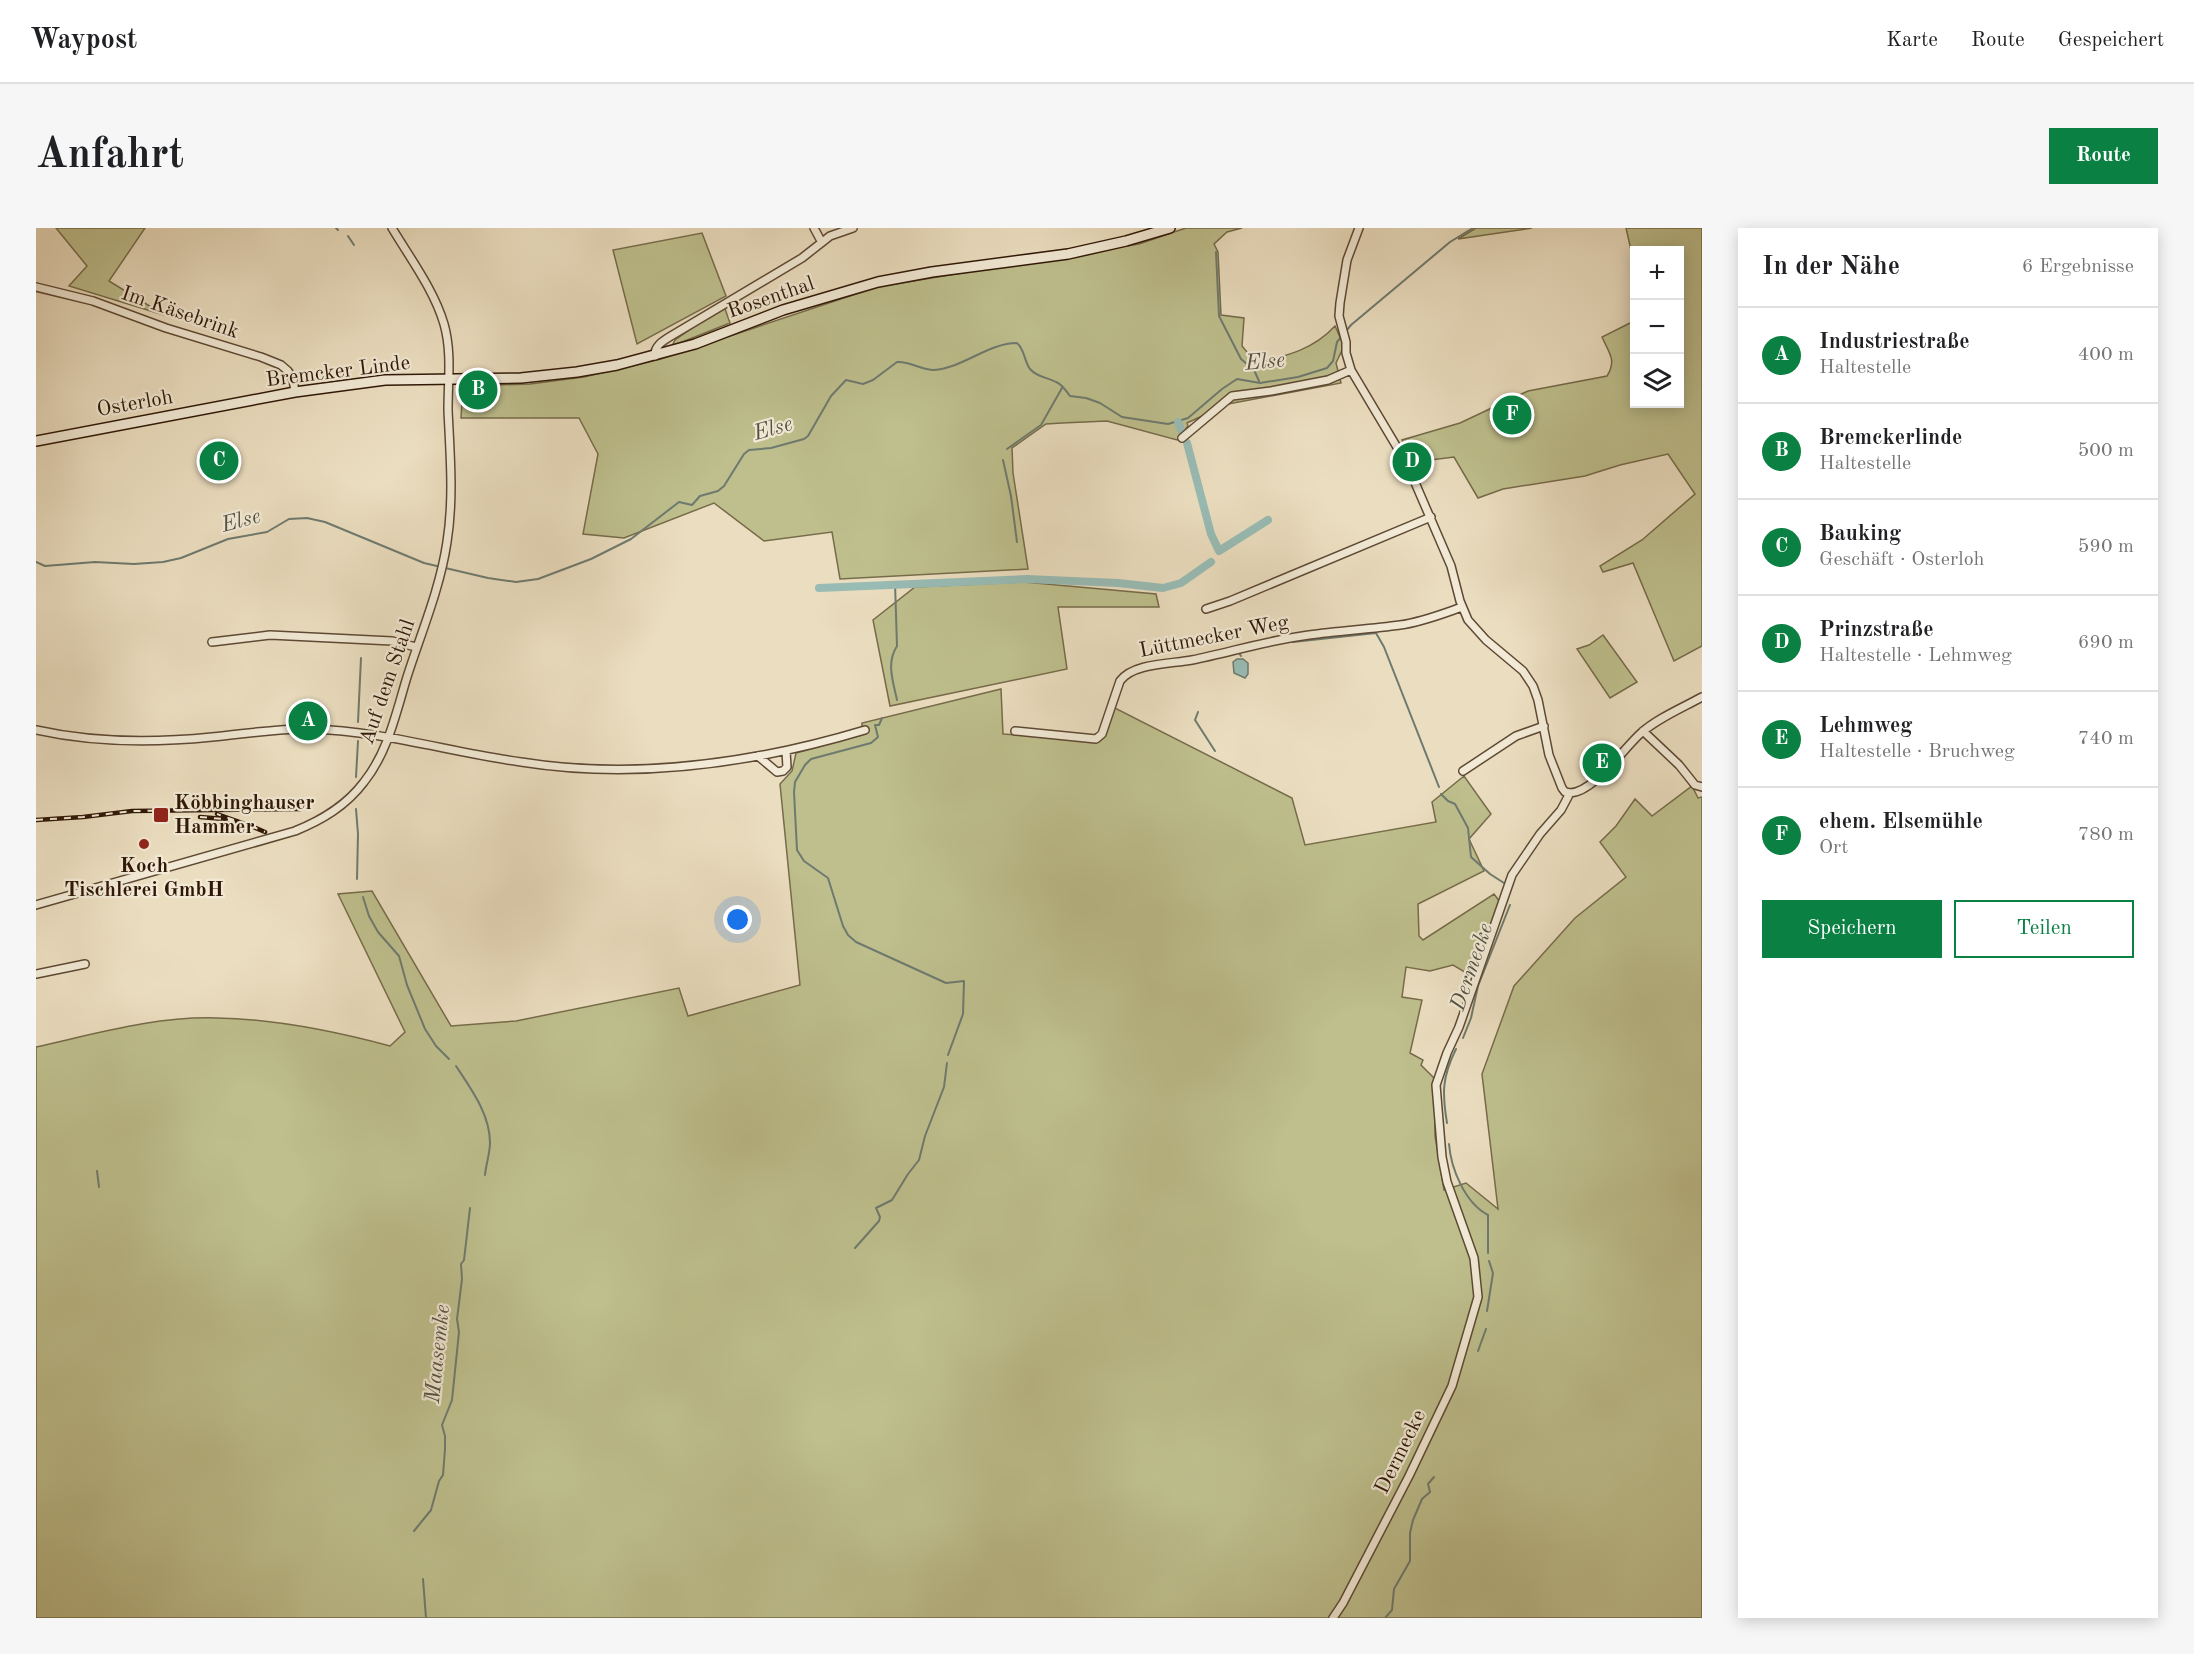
<!DOCTYPE html>
<html lang="de">
<meta charset="utf-8">
<style>
:root{--surface:#fff;--page:#f6f6f6;--text:#202124;--muted:#757577;--line:#e0e0e0;--accent:#0b8043}
body{margin:0;font-family:"Old Standard TT",serif;background:var(--page);color:var(--text)}
.controls{position:absolute;right:18px;top:18px;display:grid;overflow:hidden;border-radius:0px;box-shadow:0 3px 15px #0003}
.controls button{width:54px;height:54px;display:grid;place-items:center;padding:0;border:0;border-bottom:2px solid var(--line);background:var(--surface);color:var(--text);font:30px sans-serif}
.you{position:absolute;left:702px;top:692px;width:21px;height:21px;margin:-15px;border:4px solid #fff;border-radius:50%;background:#1a73e8;box-shadow:0 0 0 9px #1a73e833}
.badge{display:grid;place-items:center;width:39px;height:39px;border-radius:50%;background:var(--accent);color:#fff;font-size:20px;font-weight:700}
.pin{position:absolute;translate:-50% -50%;border:3px solid #fff;box-shadow:0 2px 6px #0006}
.list{margin:0;padding:0;list-style:none}
h2{display:flex;justify-content:space-between;align-items:center;height:78px;margin:0;padding:0 24px;font-size:26px}
h2 small{font-size:20px;font-weight:400;color:var(--muted)}
.list li{display:grid;grid-template-columns:39px 1fr auto;gap:18px;align-items:center;box-sizing:border-box;height:96px;padding:0 24px;border-top:2px solid var(--line)}
.list b{display:block;font-size:22px;white-space:nowrap}
.list p{margin:0;font-size:20px;white-space:nowrap;color:var(--muted)}
.list em{font-size:20px;font-style:normal;color:var(--muted)}
.actions{display:flex;gap:12px;padding:18px 24px}
.actions a{flex:1;padding:14px 0;border:2px solid var(--accent);border-radius:0px;text-align:center;font-size:21px;color:var(--accent)}
.actions .main{background:var(--accent);color:#fff}
.icon{flex:none;width:33px;height:33px;fill:none;stroke:currentColor;stroke-width:2;stroke-linecap:round;stroke-linejoin:round}
.map{position:relative;flex:none;width:1666px;height:1390px;overflow:hidden;border-radius:0px}
header{display:flex;align-items:center;gap:36px;box-sizing:border-box;height:84px;padding:0 30px;background:var(--surface);border-bottom:2px solid var(--line)}
header strong{font-size:28px}
nav{display:flex;gap:33px;margin-inline-start:auto;font-size:21px}
.intro{display:flex;align-items:center;justify-content:space-between;box-sizing:border-box;height:144px;padding:0 36px}
h1{margin:0;font-size:42px}
.button{padding:15px 27px;border-radius:0px;background:var(--accent);color:#fff;font-size:21px;font-weight:700}
main{display:flex;gap:36px;padding:0 36px}
aside{flex:1;background:var(--surface);border-radius:0px;box-shadow:0 3px 15px #0003}
.map>svg:first-child{display:block}
</style>
<header>
<strong>Waypost</strong>
<nav><a>Karte</a><a>Route</a><a>Gespeichert</a></nav>
</header>
<div class="intro"><h1>Anfahrt</h1><a class="button">Route</a></div>
<main>
<div class="map">
<svg width="1666" height="1390" viewBox="0 0 1666 1390">
<rect width="100%" height="100%" fill="#ebdec0"/>
<filter id="stains"><feTurbulence type="fractalNoise" baseFrequency=".00333" numOctaves="4"/><feColorMatrix values="0 0 0 0 .2 0 0 0 0 .09 0 0 0 0 .02 0 0 0 .5 -.17"/></filter>
<radialGradient id="worn" r=".72"><stop offset=".6" stop-color="#630" stop-opacity="0"/><stop offset="1" stop-color="#630" stop-opacity=".3"/></radialGradient>
<!-- green -->
<path fill="#bebf8d" stroke="#766b4a" stroke-width="1.5" d="M20,0H109L73,53L128,87L33,58L51,38Z
M1150,0H1206L1191,4L1178,16L1182,24L1185,87L1208,90L1206,118L1220,135C1250,128 1277,122 1299,98L1308,118L1300,135L1305,155L1192,176L1151,195L1152,198L1141,212L1071,193L1026,195L1010,196L976,220L977,245L992,341L804,351L796,304L728,313L678,275L588,310L547,306L562,226L543,190H425L427,158L494,156L548,149L625,131L841,59L1103,16Z
M1440,0H1496L1422,11Z
M1590,0H1666V418L1638,433L1597,335L1567,344L1564,338L1606,312L1659,266L1632,226L1584,237L1549,248L1467,261L1442,270L1418,229L1379,234L1366,212L1424,195L1492,163L1571,148C1581,132 1573,125 1566,109L1598,93V176H1644V22H1598V35Z
M666,5L690,68L601,116L577,22Z
M688,78L694,95L636,118L639,112Z
M988,354L1120,366L1123,379H1022L1031,441L854,478L837,392L879,359Z
M1567,407L1601,454L1574,470L1541,421L1553,417Z
M965,461L967,506L1065,512L1077,479L1256,570L1269,617L1400,594L1396,574L1428,548L1455,586L1433,611L1448,643L1382,676L1383,708L1387,712L1458,666L1464,674L1437,749L1417,737L1394,743L1370,739L1366,769L1386,772L1374,825L1387,832L1385,837L1399,851V908L1408,962L1430,955L1462,981L1446,846L1478,758L1539,690L1590,649L1564,614L1580,598L1599,571L1616,588L1656,558L1662,570L1666,569V1390H0V819C59,806 120,788 181,790C239,791 298,803 354,818L369,804L302,666L336,663L415,798L480,793L643,760L652,788L764,757L744,556L756,543L760,525L826,507V495Z"/>
<!-- water -->
<path fill="#98bcb5" stroke="#6e7a6f" stroke-width="1.5" d="M1201,431H1207L1212,435V446L1209,450L1198,445L1197,434Z"/>
<g fill="none" stroke-linecap="round" stroke-linejoin="round">
<!-- stream -->
<path stroke="#6e7a6f" stroke-width="2" d="M300,0L302,2
M312,8L318,17
M1180,24L1183,88L1205,131L1218,142L1223,153
M971,221L1005,197L1026,160
M967,232L975,268L981,314
M0,334L9,338L59,334L98,336L127,334L145,330L192,311L231,304L253,291L271,290L289,294L388,335L452,350L480,354L502,351L555,331L595,311L643,274L656,277L664,268L682,263L688,258L708,226L713,222L735,220L768,211L772,208L795,168L810,152L827,156L837,152L861,134C874,133 885,142 898,142C927,140 952,115 981,115C989,122 988,133 994,141C1002,150 1011,149 1020,154C1026,156 1030,163 1034,168L1050,170L1064,175L1086,189L1132,196L1152,190L1186,161L1201,151L1224,155L1262,149L1291,140L1297,133L1301,114L1315,97L1414,14L1437,0
M859,355L861,418C850,435 857,453 861,472
M1257,414L1340,405L1348,419L1403,559
M1203,425L1205,428
M1162,484L1159,492L1179,523
M846,490L843,497H839L842,509L835,515L775,531L769,537L759,554L758,564L761,622L768,633L792,650L807,698L812,707L820,714L910,755L928,753L927,786L912,827
M322,494L325,430
M320,549L322,513
M1405,566L1412,573L1419,576L1432,600L1435,629L1454,646L1468,655
M320,581L322,606L321,651
M327,669L333,688L342,704L363,728L371,757L389,801L400,818L413,831
M1427,810L1435,790L1442,758L1474,677
M420,838C435,861 454,886 454,915C454,925 450,936 449,947
M1411,895C1406,865 1406,849 1420,821
M1413,916C1415,941 1429,975 1452,987V1025
M61,943L63,959
M819,1020L843,993L844,989L840,980L856,972L872,946L883,932L889,908L908,859L911,835
M1451,1083L1457,1045L1453,1033
M1442,1123L1450,1101
M378,1303L395,1282L403,1253L407,1247L409,1221V1208L406,1197L416,1172L423,1104L421,1091L426,1051L425,1036L428,1032L434,980
M387,1351L390,1390
M1349,1390L1356,1382L1358,1361L1374,1333V1305L1377,1292L1386,1271L1394,1264L1392,1256L1398,1249"/>
<!-- canal -->
<path stroke="#98bcb5" stroke-width="8" d="M1142,194L1145,202
M1151,215L1175,306L1183,323L1232,292
M783,360L991,351L1082,355L1127,360L1145,355L1175,334"/>
<!-- minor casing -->
<g stroke="#5e4934" stroke-width="10">
<path id="minor" d="M778,0L785,13
M1323,0L1311,32L1304,75L1303,88L1310,114V125L1315,142L1371,236L1415,338L1424,373L1432,392L1450,412L1487,443L1497,458L1502,472L1513,527L1526,560L1529,564L1534,565
M0,59L57,73L130,100L225,129L245,137L252,143L257,151L259,164
M619,128C618,118 627,113 635,108L766,30L794,8L817,0
M1146,210L1196,168L1235,163L1292,152L1315,142
M1170,381L1194,373L1395,289
M176,414L234,407L356,413L380,419
M0,502C58,515 117,515 176,509C209,506 242,500 275,501C346,503 414,524 485,534C599,552 719,535 829,502
M979,503L1060,511L1066,506L1084,453C1097,435 1135,436 1156,432C1195,424 1233,412 1273,407C1303,403 1334,401 1364,397C1386,394 1406,386 1426,379
M1607,503L1643,537L1659,557L1666,559
M722,528L741,544L747,543L751,539L750,523
M1427,543L1480,508L1508,498
M1534,565C1558,564 1587,521 1605,505C1622,490 1646,480 1666,469
M0,677L259,603C286,592 310,578 328,554C352,524 360,485 371,449C385,405 404,361 411,314C418,270 414,226 412,182C412,153 416,124 408,96C398,62 374,30 356,0
M0,746L49,736
M1297,1390L1307,1375L1373,1248L1416,1158L1442,1069L1438,1030L1411,954L1406,929L1400,857L1411,825L1423,799L1476,647L1504,606L1525,582L1534,565"/>
</g>
<!-- secondary casing -->
<g stroke="#2f1706" stroke-width="12">
<path id="secondary" d="M0,213L259,164L349,152L485,150L541,144L581,137L659,116L747,82L842,54L896,44L1032,26L1090,13L1134,0"/>
</g>
<!-- minor -->
<use href="#minor" stroke="#f2ead6" stroke-width="7"/>
<!-- secondary -->
<use href="#secondary" stroke="#f2ead6" stroke-width="9"/>
<!-- rail casing -->
<g stroke="#2f1706" stroke-width="4.5">
<path id="rail" d="M164,589L188,591L215,598L181,586
M0,592L47,589L96,583L265,581
M215,598L229,604"/>
</g>
<!-- rail -->
<use href="#rail" stroke="#f2ead6" stroke-width="2" stroke-dasharray="7" stroke-linecap="butt"/>
</g>
<!-- markers -->
<g fill="#8f2418" stroke="#f2ead6" stroke-width="2">
<rect x="117" y="579" width="16" height="16" rx="3"/>
<circle cx="108" cy="616" r="6"/>
</g>
<g text-anchor="middle" dominant-baseline="central" stroke-width="4.5" stroke-linejoin="round" paint-order="stroke">
<!-- street labels -->
<g font-size="21" fill="#2f1706" stroke="#f2ead6">
<text transform="translate(735 70) rotate(-19)">Rosenthal</text>
<text transform="translate(144 85) rotate(19)">Im Käsebrink</text>
<text transform="translate(302 144) rotate(-7)">Bremcker Linde</text>
<text transform="translate(99 176) rotate(-10)">Osterloh</text>
<text transform="translate(1178 409) rotate(-11)">Lüttmecker Weg</text>
<text transform="translate(352 454) rotate(-71)">Auf dem Stahl</text>
<text transform="translate(1365 1224) rotate(-64)">Dermecke</text>
</g>
<!-- poi labels -->
<g font-size="21" font-weight="bold" fill="#2f1706" stroke="#f2ead6" text-anchor="start">
<text x="138" y="575">Köbbinghauser<tspan x="138" dy="24">Hammer</tspan></text>
<text x="108" y="638" text-anchor="middle">Koch<tspan x="108" dy="24">Tischlerei GmbH</tspan></text>
</g>
<!-- water labels -->
<g font-size="22" font-style="italic" fill="#545143" stroke="#f2ead6">
<text transform="translate(1229 134) rotate(-5)">Else</text>
<text transform="translate(737 201) rotate(-16)">Else</text>
<text transform="translate(205 293) rotate(-15)">Else</text>
<text transform="translate(1436 739) rotate(-71)">Dermecke</text>
<text transform="translate(402 1126) rotate(-84)">Maasemke</text>
</g>
</g>
<rect width="100%" height="100%" filter="url(#stains)"/>
<rect width="100%" height="100%" fill="url(#worn)"/>
</svg>
<div class="controls">
<button>+</button>
<button>−</button>
<button><svg class="icon" aria-label="layers" viewBox="0 0 24 24"><path d="M12 4l9 5-9 5-9-5zM3 14l9 5 9-5"/></svg></button>
</div>
<div class="you"></div>
<div class="pin badge" style="left:272px;top:493px">A</div>
<div class="pin badge" style="left:442px;top:162px">B</div>
<div class="pin badge" style="left:183px;top:233px">C</div>
<div class="pin badge" style="left:1376px;top:234px">D</div>
<div class="pin badge" style="left:1566px;top:535px">E</div>
<div class="pin badge" style="left:1476px;top:187px">F</div>
</div>
<aside>
<h2>In der Nähe<small>6 Ergebnisse</small></h2>
<ul class="list">
<li><span class="badge">A</span><div><b>Industriestraße</b><p>Haltestelle</p></div><em>400 m</em></li>
<li><span class="badge">B</span><div><b>Bremckerlinde</b><p>Haltestelle</p></div><em>500 m</em></li>
<li><span class="badge">C</span><div><b>Bauking</b><p>Geschäft · Osterloh</p></div><em>590 m</em></li>
<li><span class="badge">D</span><div><b>Prinzstraße</b><p>Haltestelle · Lehmweg</p></div><em>690 m</em></li>
<li><span class="badge">E</span><div><b>Lehmweg</b><p>Haltestelle · Bruchweg</p></div><em>740 m</em></li>
<li><span class="badge">F</span><div><b>ehem. Elsemühle</b><p>Ort</p></div><em>780 m</em></li>
</ul>
<div class="actions"><a class="main">Speichern</a><a>Teilen</a></div>
</aside>
</main>
